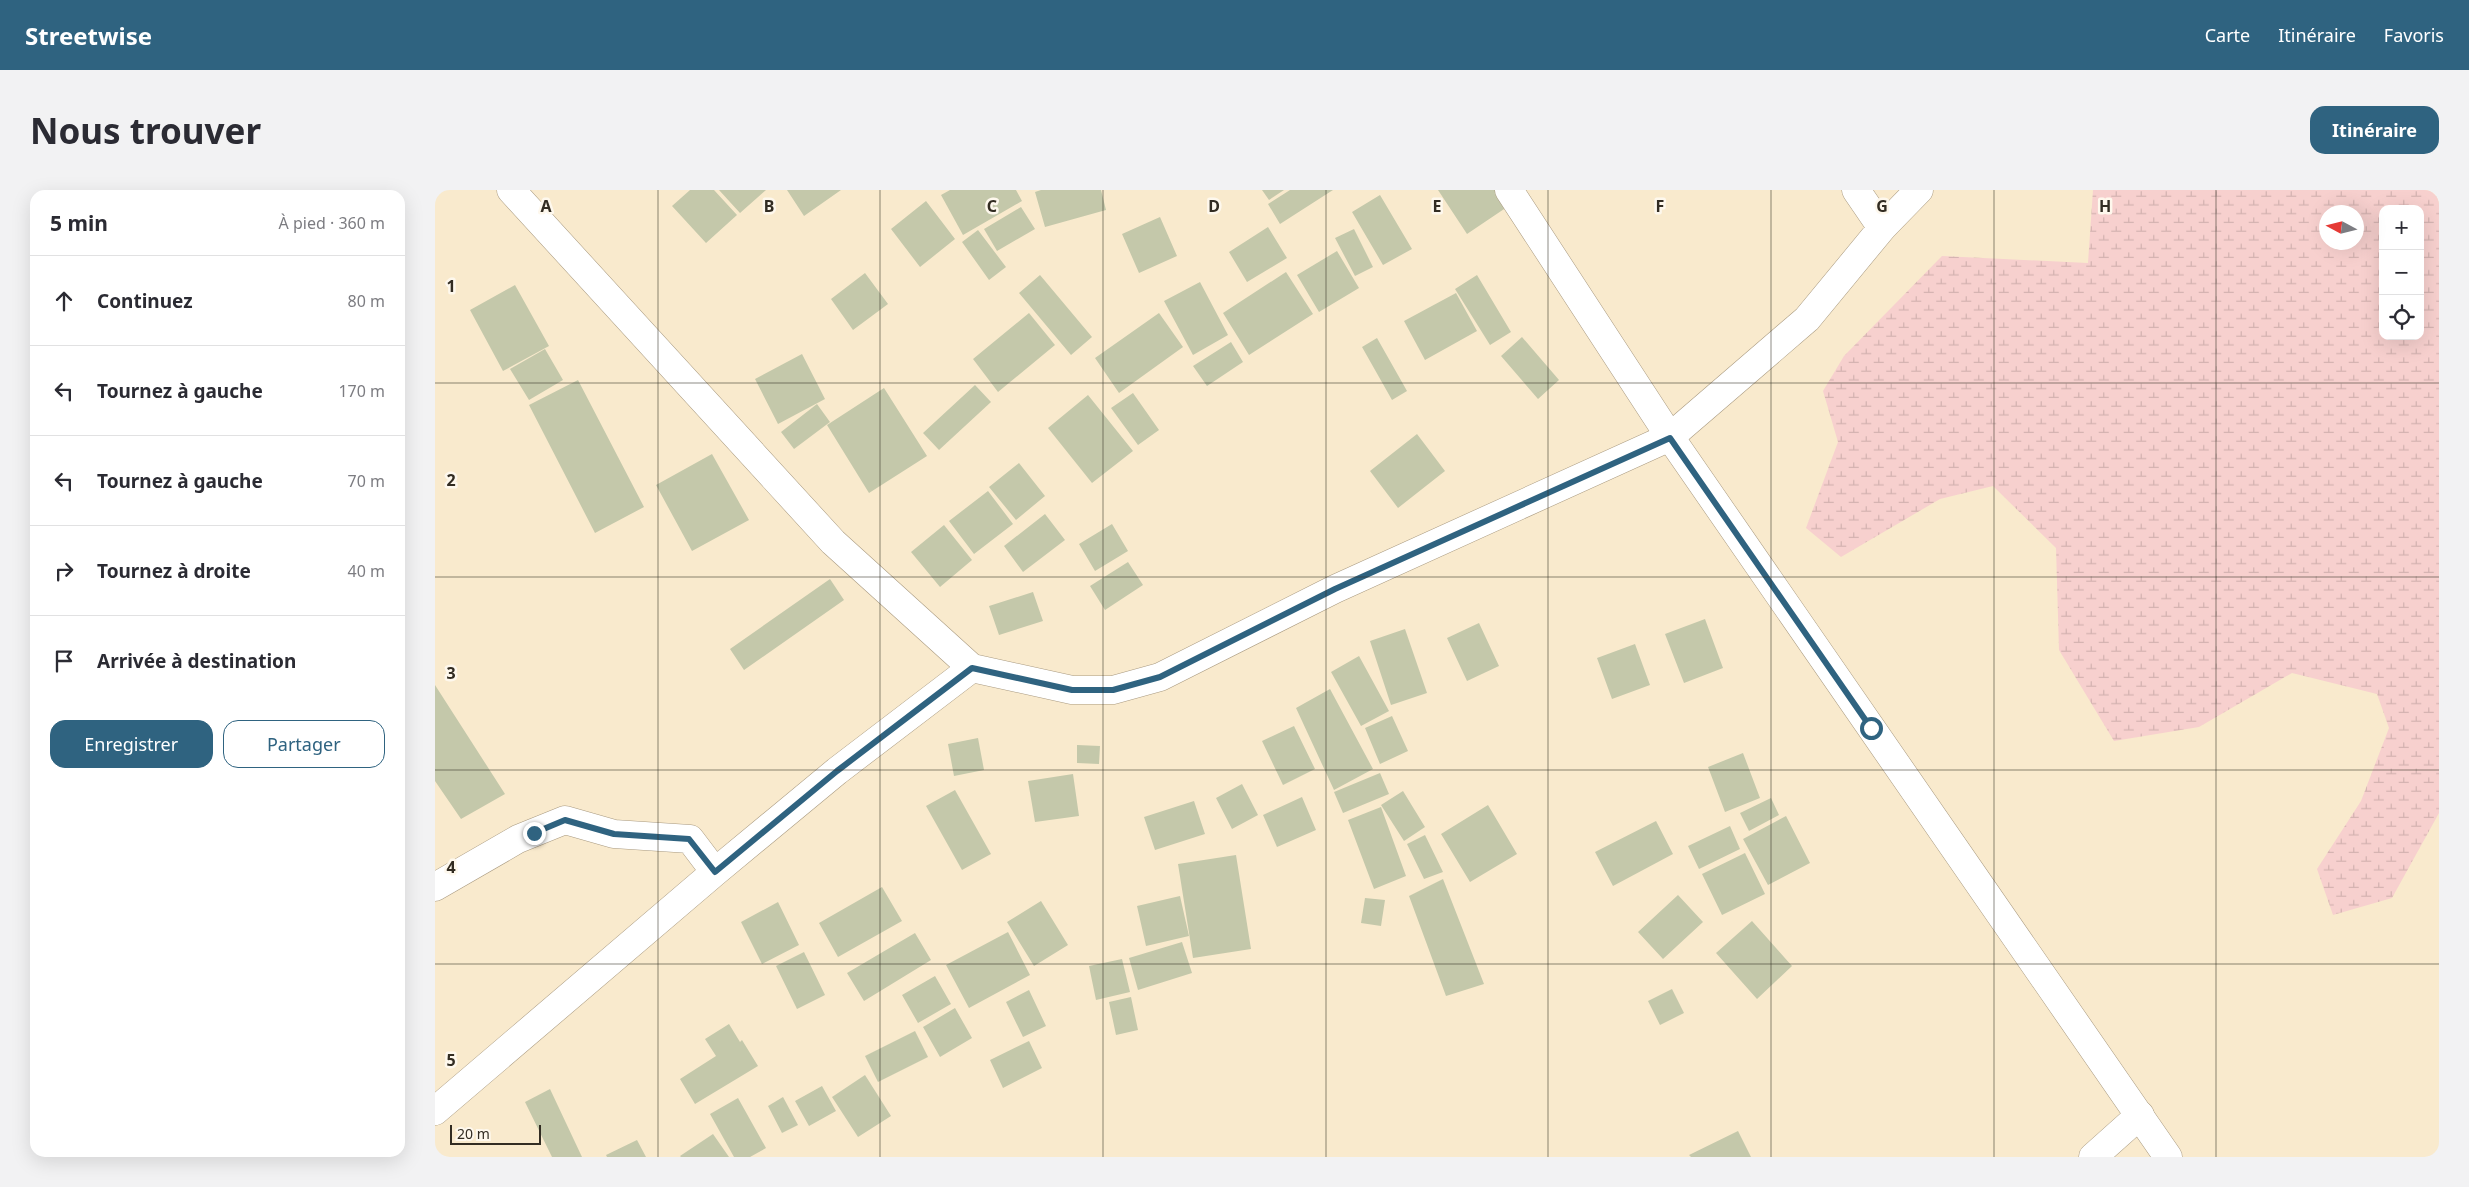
<!DOCTYPE html>
<html lang="fr">
<meta charset="utf-8">
<style>
:root{--surface:#fff;--page:#f2f2f3;--text:#2b2b33;--muted:#7c7c81;--line:#e1e1e2;--accent:#2f6380}
body{margin:0;font-family:"Noto Sans",sans-serif;background:var(--page);color:var(--text)}
.controls{position:absolute;right:15px;top:15px;display:grid;overflow:hidden;border-radius:10px;box-shadow:0 5px 20px #0002}
.controls button{width:45px;height:45px;display:grid;place-items:center;padding:0;border:0;border-bottom:1px solid var(--line);background:var(--surface);color:var(--text);font:25px sans-serif}
.compass{position:absolute;left:1884px;top:15px;width:45px;height:45px;border-radius:50%;background:var(--surface);box-shadow:0 5px 20px #0002;rotate:277deg}
.scale{position:absolute;left:15px;bottom:12px;width:91px;box-sizing:border-box;padding-left:5px;border:2px solid #322c22;border-top:0;font-size:14px;line-height:18px;white-space:nowrap;color:#322c22;-webkit-text-stroke:4px #fef8ed;paint-order:stroke}
.stop{position:absolute;width:15px;height:15px;margin:-11px;border:4px solid #2f6380;border-radius:50%;background:#fff}
.stop.end{background:#2f6380;border-color:#fff;box-shadow:0 1px 5px #0008}
.list{margin:0;padding:0;list-style:none}
h2{display:flex;justify-content:space-between;align-items:center;height:65px;margin:0;padding:0 20px;font-size:21px}
h2 small{font-size:16px;font-weight:400;color:var(--muted)}
.list li{display:grid;grid-template-columns:32px 1fr auto;gap:15px;align-items:center;box-sizing:border-box;height:90px;padding:0 20px;border-top:1px solid var(--line)}
.list b{display:block;font-size:19px;white-space:nowrap}
.list em{font-size:16px;font-style:normal;color:var(--muted)}
.actions{display:flex;gap:10px;padding:15px 20px}
.actions a{flex:1;padding:11px 0;border:1px solid var(--accent);border-radius:15px;text-align:center;font-size:18px;color:var(--accent)}
.actions .main{background:var(--accent);color:#fff}
.icon{flex:none;width:28px;height:28px;fill:none;stroke:currentColor;stroke-width:2;stroke-linecap:round;stroke-linejoin:round}
.map{position:relative;flex:none;width:2004px;height:967px;overflow:hidden;border-radius:15px}
header{display:flex;align-items:center;gap:30px;box-sizing:border-box;height:70px;padding:0 25px;background:var(--accent);color:#fff}
header strong{font-size:24px}
nav{display:flex;gap:28px;margin-inline-start:auto;font-size:18px}
.intro{display:flex;align-items:center;justify-content:space-between;box-sizing:border-box;height:120px;padding:0 30px}
h1{margin:0;font-size:35px}
.button{padding:12px 22px;border-radius:15px;background:var(--accent);color:#fff;font-size:18px;font-weight:700}
main{display:flex;gap:30px;padding:0 30px}
aside{flex:1;background:var(--surface);border-radius:15px;box-shadow:0 5px 20px #0002}
.map>svg:first-child{display:block}
</style>
<header>
<strong>Streetwise</strong>
<nav><a>Carte</a><a>Itinéraire</a><a>Favoris</a></nav>
</header>
<div class="intro"><h1>Nous trouver</h1><a class="button">Itinéraire</a></div>
<main>
<aside>
<h2>5 min<small>À pied · 360 m</small></h2>
<ul class="list">
<li><svg class="icon" aria-label="ahead" viewBox="0 0 24 24"><path d="M12 20V5M6 11l6-6 6 6"/></svg><div><b>Continuez</b></div><em>80 m</em></li>
<li><svg class="icon" aria-label="left" viewBox="0 0 24 24"><path d="M17 20v-9H6M10 6l-5 5 5 5"/></svg><div><b>Tournez à gauche</b></div><em>170 m</em></li>
<li><svg class="icon" aria-label="left" viewBox="0 0 24 24"><path d="M17 20v-9H6M10 6l-5 5 5 5"/></svg><div><b>Tournez à gauche</b></div><em>70 m</em></li>
<li><svg class="icon" aria-label="right" viewBox="0 0 24 24"><path d="M7 20v-9h11M14 6l5 5-5 5"/></svg><div><b>Tournez à droite</b></div><em>40 m</em></li>
<li><svg class="icon" aria-label="arrive" viewBox="0 0 24 24"><path d="M6 21V4h12l-3 4 3 4H6"/></svg><div><b>Arrivée à destination</b></div></li>
</ul>
<div class="actions"><a class="main">Enregistrer</a><a>Partager</a></div>
</aside>
<div class="map">
<svg width="2004" height="967" viewBox="0 0 2004 967">
<defs>
<pattern id="wetland-marsh" width="20" height="14" patternUnits="userSpaceOnUse" patternTransform="scale(1.25)"><rect width="20" height="14" fill="#f7d0ce"/><path d="M1 5h8M5 5V1M11 12h8M15 12V8" fill="none" stroke="#d4b3b1"/></pattern>
</defs>
<rect width="100%" height="100%" fill="#f9eacd"/>
<!-- wetland -->
<path fill="url(#wetland-marsh)" fill-rule="evenodd" d="M1658,0H2004V623L1957,708L1898,725L1882,679L1926,611L1954,538L1942,504L1857,483L1764,537L1679,551L1624,460L1621,358L1558,296L1505,309L1406,367L1371,338L1403,252L1388,201L1409,166L1507,66L1653,73ZM1948,19H1985V146H1948ZM1892,22H1922V52H1892Z"/>
<!-- building -->
<path fill="#c4c8aa" d="M255,0H279L302,25L271,53L237,16Z
M284,0H331L305,23Z
M352,0H406L369,26Z
M515,0H581L587,11L528,45L506,5Z
M606,0H666L671,20L610,37L600,2Z
M827,0H849L834,10Z
M855,0H898L845,34L833,14Z
M1003,0H1069L1078,13L1032,44Z
M945,5L977,59L948,75L917,22Z
M491,11L520,49L485,77L456,39Z
M586,17L600,39L562,61L549,39Z
M725,27L742,66L704,83L687,44Z
M833,37L852,68L812,92L794,62Z
M919,39L938,77L920,86L900,48Z
M543,40L571,77L554,90L527,52Z
M902,61L924,98L884,122L862,85Z
M851,82L878,124L814,165L788,123Z
M430,83L453,114L418,140L396,109Z
M605,85L657,147L636,165L584,103Z
M1042,85L1076,142L1055,155L1020,99Z
M765,92L793,145L758,165L729,111Z
M80,95L114,156L68,181L35,120Z
M1021,103L1042,141L990,170L969,131Z
M594,123L620,155L563,202L538,169Z
M724,123L748,157L684,203L660,168Z
M1087,147L1124,190L1103,209L1066,166Z
M942,148L972,201L957,210L927,157Z
M796,152L808,172L772,196L758,176Z
M110,159L128,190L94,210L75,179Z
M367,164L390,209L343,234L320,189Z
M143,190L209,317L160,343L94,215Z
M540,195L556,212L504,260L488,243Z
M449,198L492,266L434,303L392,235Z
M698,203L724,240L703,255L676,218Z
M653,205L698,261L657,293L613,238Z
M382,214L395,232L359,259L346,242Z
M982,244L1010,281L963,318L935,281Z
M277,264L314,330L257,361L221,295Z
M584,273L610,306L581,330L554,297Z
M553,301L578,334L539,364L514,331Z
M610,324L630,350L588,382L569,356Z
M677,334L693,361L660,381L644,354Z
M509,335L537,370L505,397L476,362Z
M693,372L708,395L670,420L655,396Z
M395,389L409,410L309,480L295,459Z
M598,402L608,431L564,445L554,416Z
M1270,429L1288,478L1249,493L1230,444Z
M1044,433L1064,476L1032,491L1012,448Z
M970,439L992,503L956,515L935,451Z
M1200,454L1215,495L1177,509L1162,468Z
M924,466L954,521L926,536L896,482Z
M0,495L70,604L26,629L0,591Z
M895,499L938,579L899,600L861,518Z
M957,526L973,561L945,574L930,538Z
M859,536L880,579L848,595L827,551Z
M543,548L549,580L519,586L513,554Z
M642,555L665,556L664,574L642,573Z
M1308,563L1325,608L1290,622L1273,577Z
M945,583L954,604L908,623L899,602Z
M638,584L644,626L600,632L593,591Z
M807,594L823,625L797,639L781,608Z
M520,600L556,664L527,680L491,616Z
M968,601L990,637L969,651L946,615Z
M867,607L881,640L842,657L828,625Z
M1336,608L1344,625L1314,641L1305,623Z
M759,611L770,644L720,660L709,627Z
M1053,615L1082,664L1035,692L1006,644Z
M946,617L971,686L939,699L913,630Z
M1351,626L1375,673L1333,695L1308,649Z
M1221,631L1238,664L1178,696L1160,662Z
M1295,636L1305,659L1264,679L1253,656Z
M990,645L1008,682L989,689L972,654Z
M1310,663L1330,704L1287,725L1267,684Z
M801,665L816,759L758,768L743,674Z
M1008,689L1049,794L1011,806L974,706Z
M447,697L467,731L403,767L384,733Z
M1243,705L1268,732L1228,769L1203,742Z
M745,706L754,746L711,756L702,716Z
M930,708L950,710L946,736L926,733Z
M606,711L633,755L599,776L572,732Z
M343,712L364,755L327,774L306,732Z
M1317,731L1357,776L1322,809L1281,763Z
M573,742L595,785L534,818L511,775Z
M480,743L496,770L429,811L412,783Z
M747,752L757,783L703,800L694,768Z
M369,762L390,805L362,819L341,776Z
M687,769L695,802L661,810L654,776Z
M500,786L516,814L483,833L467,805Z
M1237,799L1249,823L1225,835L1213,811Z
M594,800L611,836L588,847L571,812Z
M696,807L703,840L681,845L674,812Z
M520,818L537,848L505,867L488,837Z
M294,834L305,852L307,850L323,876L260,914L245,889L281,866L270,849Z
M480,841L493,867L443,892L430,866Z
M594,851L607,878L568,898L555,870Z
M430,885L456,926L423,947L397,907Z
M387,896L401,921L374,936L360,911Z
M115,899L147,967H117L90,912Z
M348,907L363,935L347,943L333,916Z
M303,908L331,958L315,967H299L275,924Z
M1303,941L1316,967H1256L1254,965Z
M278,944L294,967H246L245,966Z
M202,950L211,967H172L171,965Z"/>
<g fill="none" stroke-linecap="round" stroke-linejoin="round">
<!-- minor casing -->
<g stroke="#a99a80" stroke-width="29">
<path id="minor" d="M76,0L398,352L537,478L637,500H678L725,487L900,399L1235,247L1372,129L1447,38L1421,0
M1447,38L1484,0
M0,697L83,649L130,630L179,644L255,649L280,682
M0,921L280,682L402,581L537,478
M1658,967L1705,925"/>
</g>
<!-- secondary casing -->
<g stroke="#a99a80" stroke-width="29">
<path id="secondary" d="M1074,0L1235,247L1733,967"/>
</g>
<!-- minor -->
<use href="#minor" stroke="#fff" stroke-width="28"/>
<!-- secondary -->
<use href="#secondary" stroke="#fff" stroke-width="28"/>
</g>
<g fill="none" stroke-linecap="round" stroke-linejoin="round">
<!-- route -->
<path stroke="#2f6380" stroke-width="6" d="M99,643L130,630L179,644L254,649L280,682L402,581L537,478L637,500H678L725,487L900,399L1235,248L1436,538"/>
</g>
<!-- grid -->
<path fill="none" stroke="#322c22" stroke-width="1" stroke-opacity="0.55" d="M223,0V967M445,0V967M668,0V967M891,0V967M1113,0V967M1336,0V967M1559,0V967M1781,0V967M0,193H2004M0,387H2004M0,580H2004M0,774H2004"/>
<g font-size="16" text-anchor="middle" font-weight="bold" fill="#322c22" stroke="#fef8ed" stroke-width="5" stroke-linejoin="round" paint-order="stroke">
<text x="111" y="22">A</text>
<text x="334" y="22">B</text>
<text x="557" y="22">C</text>
<text x="779" y="22">D</text>
<text x="1002" y="22">E</text>
<text x="1225" y="22">F</text>
<text x="1447" y="22">G</text>
<text x="1670" y="22">H</text>
<text x="16" y="102">1</text>
<text x="16" y="296">2</text>
<text x="16" y="489">3</text>
<text x="16" y="683">4</text>
<text x="16" y="876">5</text>
</g>
</svg>
<div class="controls">
<button>+</button>
<button>−</button>
<button><svg class="icon" aria-label="locate" viewBox="0 0 24 24"><circle cx="12" cy="12" r="6"/><path d="M12 2v4M12 18v4M2 12h4M18 12h4"/></svg></button>
</div>
<svg class="compass" viewBox="-18 -18 36 36"><path d="M0-13l5 13h-10z" fill="#e53935"/><path d="M0 13l5-13h-10z" fill="#7c7c81"/></svg>
<div class="scale">20 m</div>
<div class="stop" style="left:1436px;top:538px"></div>
<div class="stop end" style="left:99px;top:643px"></div>
</div>
</main>
